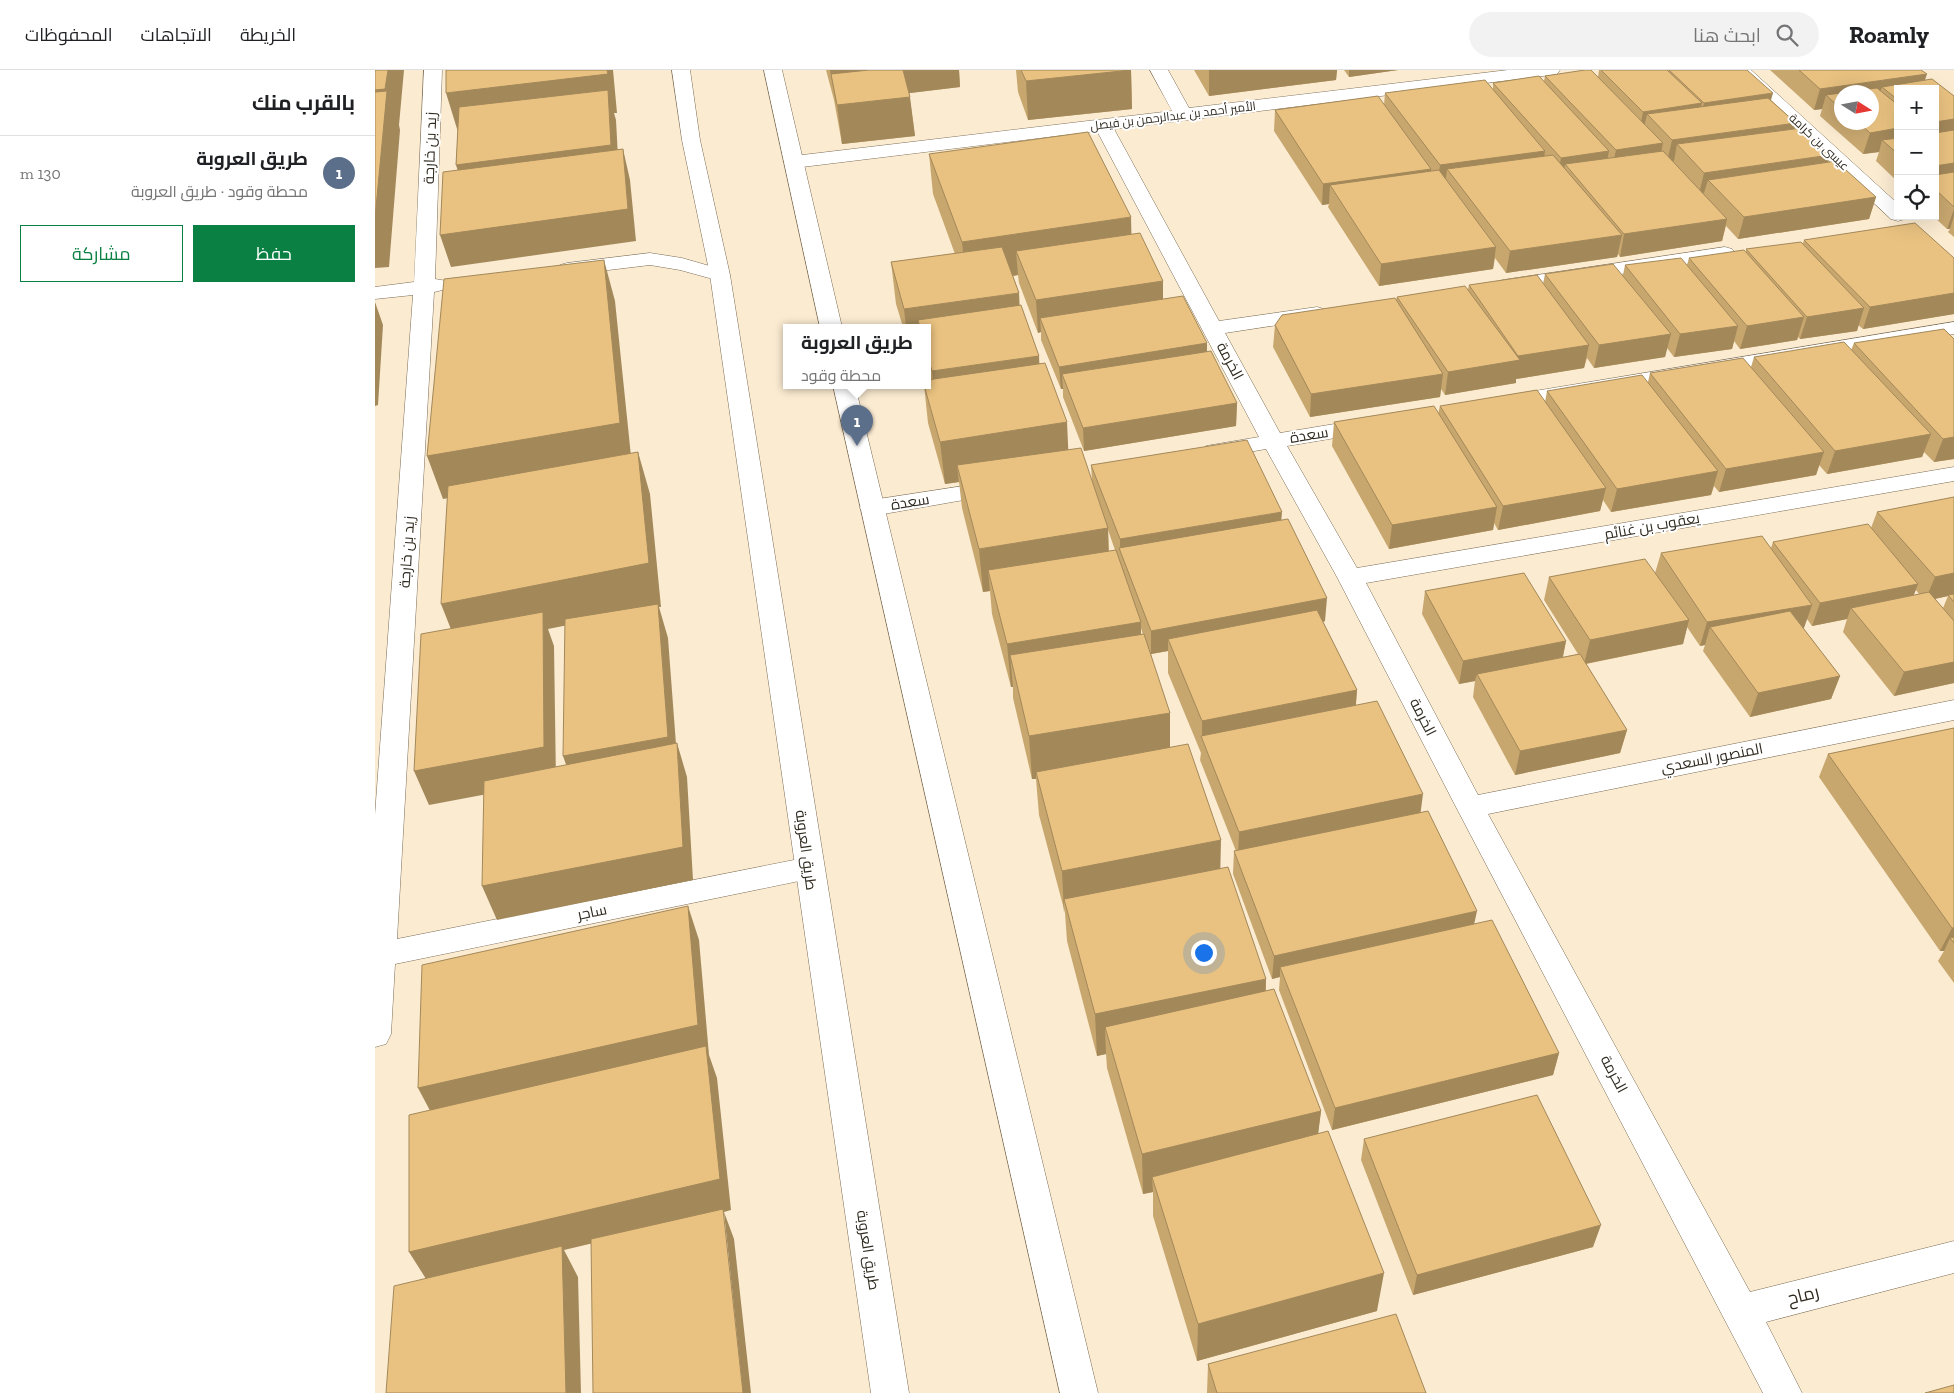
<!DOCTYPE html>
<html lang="ar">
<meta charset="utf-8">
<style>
:root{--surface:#fff;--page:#f2f2f2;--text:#202124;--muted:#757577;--line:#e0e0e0;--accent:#0b8043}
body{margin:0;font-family:"Zilla Slab",Cairo,serif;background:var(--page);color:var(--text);direction:rtl}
.controls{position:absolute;right:15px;top:15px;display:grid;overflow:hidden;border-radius:0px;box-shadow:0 5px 20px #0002}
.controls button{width:45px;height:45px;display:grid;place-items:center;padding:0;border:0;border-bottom:1px solid var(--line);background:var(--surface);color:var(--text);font:25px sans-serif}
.compass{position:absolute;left:1459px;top:15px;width:45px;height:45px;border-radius:50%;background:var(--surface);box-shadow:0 5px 20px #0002;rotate:101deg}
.you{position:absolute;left:828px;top:882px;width:18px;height:18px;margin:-12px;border:4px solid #fff;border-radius:50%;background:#1a73e8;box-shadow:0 0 0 8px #1a73e833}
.badge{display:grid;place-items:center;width:32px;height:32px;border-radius:50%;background:var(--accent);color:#fff;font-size:16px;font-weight:700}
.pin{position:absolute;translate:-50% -41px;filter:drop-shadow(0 1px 2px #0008)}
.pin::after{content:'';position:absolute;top:26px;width:18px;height:15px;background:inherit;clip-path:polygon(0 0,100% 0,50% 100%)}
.popup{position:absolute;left:408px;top:254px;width:148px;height:65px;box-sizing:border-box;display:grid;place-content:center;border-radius:0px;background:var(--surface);filter:drop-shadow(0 1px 4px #0005);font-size:16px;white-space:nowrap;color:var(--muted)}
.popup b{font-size:19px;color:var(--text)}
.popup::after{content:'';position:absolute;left:50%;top:100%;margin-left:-10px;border:10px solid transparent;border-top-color:var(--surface)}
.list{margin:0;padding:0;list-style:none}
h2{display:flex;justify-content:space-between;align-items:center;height:65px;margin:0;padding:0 20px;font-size:21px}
h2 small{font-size:16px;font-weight:400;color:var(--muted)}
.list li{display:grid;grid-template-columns:32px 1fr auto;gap:15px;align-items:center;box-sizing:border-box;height:75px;padding:0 20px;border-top:1px solid var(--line)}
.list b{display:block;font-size:19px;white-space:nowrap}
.list p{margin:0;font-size:16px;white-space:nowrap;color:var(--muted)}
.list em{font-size:16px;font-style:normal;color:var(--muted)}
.actions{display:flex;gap:10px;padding:15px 20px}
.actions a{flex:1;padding:11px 0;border:1px solid var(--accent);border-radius:0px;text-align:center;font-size:18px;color:var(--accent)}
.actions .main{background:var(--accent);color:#fff}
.icon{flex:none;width:28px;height:28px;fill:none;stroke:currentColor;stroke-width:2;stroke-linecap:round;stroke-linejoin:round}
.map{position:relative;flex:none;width:1579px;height:1323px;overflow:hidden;direction:ltr}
header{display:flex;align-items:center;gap:30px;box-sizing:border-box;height:70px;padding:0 25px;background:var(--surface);border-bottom:1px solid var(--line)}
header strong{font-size:24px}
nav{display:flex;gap:28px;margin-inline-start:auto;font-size:18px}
.search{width:350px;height:45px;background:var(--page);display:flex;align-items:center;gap:12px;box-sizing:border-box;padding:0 18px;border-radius:28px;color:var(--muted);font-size:19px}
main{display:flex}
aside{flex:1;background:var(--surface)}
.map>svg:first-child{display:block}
</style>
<header>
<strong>Roamly</strong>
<div class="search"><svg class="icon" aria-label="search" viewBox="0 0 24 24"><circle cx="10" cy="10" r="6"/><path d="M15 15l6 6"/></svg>ابحث هنا</div>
<nav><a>الخريطة</a><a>الاتجاهات</a><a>المحفوظات</a></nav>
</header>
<main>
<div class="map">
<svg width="1579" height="1323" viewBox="0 0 1579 1323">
<rect width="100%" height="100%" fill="#fbebd1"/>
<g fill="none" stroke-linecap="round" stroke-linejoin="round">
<!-- minor casing -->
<g stroke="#7a6c56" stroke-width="1">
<path id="minor" d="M49,0H67L60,209L72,211L75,215L72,219L59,222L22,869L434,787L444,790L449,798L444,806L434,809L20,894L16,964L11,974L0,977V745L38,225L0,229V217L39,212Z
M775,0H793L814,38L1133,0H1185L1182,4L1176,5L739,59L844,251L942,237L949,239L953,243L949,247L942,249L850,263L905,363L996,348L1004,350L1007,355L1004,360L996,362L912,376L982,498L1579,397V411L991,513L1103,725L1579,630V650L1113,744L1375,1222L1579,1171V1203L1391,1252L1427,1323H1388L1081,737L962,507L891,379L839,388L831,386L827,381L831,376L884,367L722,61L419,98L412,96L410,92L412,88L419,86L797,41Z
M1357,0H1376L1523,134V146H1532L1530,149L1523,151L1516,149Z
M1350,177L1357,179L1360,183L1357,187L1128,222L1121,220L1118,216L1121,212L1128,210Z
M275,183L307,188L352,201L355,205L352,209L345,211L305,200L275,195L192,205L185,203L182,199L185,195L192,193Z
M1579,252V264L1130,340L1122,338L1119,333L1122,328L1130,326Z
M621,411L629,413L633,418L629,423L497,446L488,443L485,438L488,433L497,430Z"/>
</g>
<!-- major casing -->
<g stroke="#7a6c56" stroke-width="1">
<path id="major" d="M297,0H315L325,70L355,205L534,1323H496L335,205L307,70Z
M389,0H407L467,257H445Z
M458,315H480L723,1323H685Z"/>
</g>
<!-- minor -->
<use href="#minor" fill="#fff" fill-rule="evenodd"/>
<!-- major -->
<use href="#major" fill="#fff" fill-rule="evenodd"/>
</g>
<!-- wall -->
<path fill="#c8a76f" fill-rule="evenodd" d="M451,0H584L585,17L534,23L540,66L467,74L459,30Z
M641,0H756L757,39L653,50L643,22Z
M819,0H962L961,10L834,26Z
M969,0H1023L974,7Z
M1224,0H1372L1396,30L1421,53L1419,59L1453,92L1501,127L1494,149L1363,169L1351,156L1347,171L1245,187L1243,184L1242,187L1131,203L1120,188L1118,199L1004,216L953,137L954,134L947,135L899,61L900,40L1009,35L1010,23L1118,19V13L1169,11L1170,6L1223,7Z
M1395,0H1546L1550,10L1579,26V167L1573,162L1575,159H1572L1558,146H1560V19H1523V112L1501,91L1504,82L1488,84L1445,46L1447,39L1439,40ZM1466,22L1496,52H1466Z
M554,84L757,164L788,211V229L832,282L862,333L861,356L709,381L688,327V319H686L666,270V262L663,263L644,213L643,205L638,206L644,223V236L664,286V294L693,379L717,411L716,395L906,450L950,551L948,552L982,620L981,635L1045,743L1099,854L1184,983L1178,1005L957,1060L904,920L905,907L897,909L858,804L859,781H861L825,690L826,683L793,603V581L776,584L795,677L891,909V921L946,1041L943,1063L1002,1241L822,1291L778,1146V1122L768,1124L732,998L731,984L722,986L692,871L690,843L664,745L661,709H657L638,628V617H636L617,544L615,521L608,522L587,438L584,412L570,414L553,353L549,315H552L553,310L552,257H528L521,234L516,192L580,184L558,124ZM733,460L740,480L734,481ZM766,558L768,565H766Z
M1429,170L1579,188V244L1488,259L1483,255L1482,261L1425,269L1423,267L1422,270L1365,279L1359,271L1357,279L1299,287L1292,278L1290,287L1219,298L1212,288L1209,298L1141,309V313L1070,325L1066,319L1065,327L935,347L898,277L900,255L1021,230L1022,227L1093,219L1094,215L1168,214L1170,204L1248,205L1250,195H1312L1314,188L1371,182V179L1428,173Z
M1579,269V389L1559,392L1549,382L1547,387L1452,404L1444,395L1441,405L1344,422L1339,416L1336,425L1236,442L1228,430L1225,441L1123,460L1119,453L1118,460L1014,479L957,376L959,352L1063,344L1065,336L1170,332L1172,321L1273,312L1275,303L1376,297L1379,287L1476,280L1479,273Z
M1579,427V613L1519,626L1468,562L1472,549L1437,556L1432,549L1428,558L1465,606L1456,629L1375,647L1328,581L1330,575L1325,576L1312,557L1308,574L1211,594L1252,660L1245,683L1140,705L1098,627L1100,611L1084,614L1047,544L1050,521L1191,571L1188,587L1203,584L1169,530L1174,507L1280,503L1286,483L1396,478L1398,472L1496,458L1502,442ZM1541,520L1544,524L1538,526ZM1573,526L1568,538L1560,529Z
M1579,658V913L1563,891L1569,881H1565L1444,707L1453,684Z
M989,1069L1218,1177L1038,1225L986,1090Z
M833,1294L1051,1323H832Z"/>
<!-- shaded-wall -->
<path fill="#a3885a" d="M13,0H29L24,55L25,60L14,197L0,198V20Z
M232,0H238L242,43H239L241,50L244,106L91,126L81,95L83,62L71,23Z
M455,0H584L585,17L461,32Z
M756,0L757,39L653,50L651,11Z
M834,0H962L961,10L834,26Z
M974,0H1023L974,7Z
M1552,4L1547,19L1507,17L1502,31L1451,25L1447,39L1439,40L1445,19Z
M1398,23L1392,44L1324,54L1329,33Z
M535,27L540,66L467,74L462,35Z
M1327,33L1322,54L1272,44L1268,63H1264L1268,42Z
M1579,49V70L1560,73V52Z
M1421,53L1415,75L1302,74L1299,91L1292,92L1297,70Z
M1523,58V79L1507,70L1504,82L1488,84L1495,63Z
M1288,73L1284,94L1236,102L1241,80Z
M248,79L255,110L261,171L76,197L65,165Z
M1170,81L1167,102L1072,99L1070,116L1062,117L1065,95Z
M1234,81L1230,102L1190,94L1188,109H1182L1186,88Z
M1455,85L1449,106L1333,110L1329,123L1324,124L1329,103Z
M1579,93V114L1560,116V96Z
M1056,99L1054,120L955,115L954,134L947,135L948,114Z
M1501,127L1494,149L1363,169L1369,147Z
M1579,139V146L1575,159H1572Z
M756,147L757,188L641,181L643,205L591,213L587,172Z
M1352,149L1347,171L1245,187L1249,164Z
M1247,165L1242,187L1131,203L1135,181Z
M1121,177L1118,199L1004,216L1006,194Z
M229,190L240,231L257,396L68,429L52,386Z
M788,211V243L665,248L666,262L663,263L661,230Z
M644,223L646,265L543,250V257H531L529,239Z
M1579,223V244L1488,259L1495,237Z
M0,232L8,255L3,335L0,336Z
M1489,238L1482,261L1425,269L1432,247Z
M1429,247L1422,270L1365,279L1372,256Z
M1363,256L1357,279L1299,287L1305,264Z
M1296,264L1290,287L1219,298L1224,275Z
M832,273V296L687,304L688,319H686L684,297Z
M1214,275L1209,298L1141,309V313L1070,325L1073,302L1143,290V286Z
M664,286L666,328L562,344L557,301Z
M1068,304L1065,327L935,347L936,324Z
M862,333L861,356L709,381L708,358Z
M692,352L694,395H582L584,412L570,414L565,372Z
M1556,364L1547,387L1452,404L1460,381Z
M1579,367V389L1559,392L1568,369Z
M263,382L275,424L286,537H284L293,568L303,701L200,720L188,686L283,537L173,559L179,576L181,711L54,735L39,701L83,577L66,534Z
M1449,382L1441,405L1344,422L1351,399Z
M1343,401L1336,425L1236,442L1242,419Z
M1231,418L1225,441L1123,460L1128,436Z
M1122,437L1118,460L1014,479L1017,455Z
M907,442L905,465L745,481V469Z
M733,458L734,502L613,500L615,521L608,522L604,479Z
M1579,503V525H1573V526L1550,531L1560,507Z
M1543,514L1534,537L1476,538L1472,549L1437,556L1445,533Z
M952,528L950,551L798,580L793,569V581L776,584V561Z
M1437,535L1429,558L1346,572L1335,557L1330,575L1325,576L1332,552Z
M1314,550L1308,574L1209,594L1215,570Z
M766,552V595L635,585L638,617H636L632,574Z
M1191,571L1186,595L1102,604L1100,611L1084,614L1088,591Z
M1579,592V613L1519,626L1529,602Z
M1465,606L1456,629L1375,647L1383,623Z
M982,620L979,654L827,669V651Z
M795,643V687L661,702V709H657L654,666Z
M1252,660L1245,683L1140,705L1145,681Z
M302,673L312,707L318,810L122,850L107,816Z
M1048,724L1045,747L863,786L864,762Z
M846,770L845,813L689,829V843L687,801Z
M313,836L324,870L334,985L342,1008L356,1140L349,1142L359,1169L376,1323H368L349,1142L189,1180L203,1207L206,1323H191L53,1212L34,1182L60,1050L43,1018Z
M1102,841L1097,864L905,897V907L897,909L899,886Z
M1577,858H1579V873L1575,868L1569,881H1565Z
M891,909L889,951L730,957L731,984L722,986L720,944Z
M1184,983L1178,1005L957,1060L960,1038Z
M946,1041L941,1081L777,1107L778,1122L768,1124L767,1084Z
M1226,1155L1218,1177L1038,1225L1042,1205Z
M1009,1203L1002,1241L822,1291L823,1254Z"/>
<!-- building -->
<path fill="#e9c281" stroke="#a3885a" d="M0,0H13L10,19L0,20Z
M71,0H232L233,4L71,23Z
M494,0H528L535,27L462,35L456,4Z
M646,0H756L651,11Z
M1210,0H1216L1288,73L1241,80L1170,6Z
M1226,0H1292L1327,33L1268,42Z
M1294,0H1372L1398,23L1329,33Z
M1424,0H1546L1552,4L1445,19Z
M1164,6L1234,81L1186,88L1118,13Z
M1557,9L1579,26V49L1560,52V19H1523V30L1507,17Z
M1110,10L1170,81L1065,95L1010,23Z
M1502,18L1523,35V58L1495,63L1483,52H1496V22H1469Z
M233,20L236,75L81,95L84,37Z
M12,21L0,148V22Z
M1466,23V39L1451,25Z
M1003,26L1056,99L948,114L900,40Z
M1393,28L1421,53L1297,70L1272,44Z
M1427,58L1455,85L1329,103L1302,74Z
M1579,60V93L1560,96V63Z
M713,62L756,147L587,172L554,84Z
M1523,68V84L1507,70Z
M248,79L253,139L65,165L68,102Z
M1288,81L1352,149L1249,164L1190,94Z
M1178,85L1247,165L1135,181L1072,99Z
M1461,91L1501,127L1369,147L1333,110Z
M1064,100L1121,177L1006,194L955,115Z
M1579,102V137L1560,119V105Z
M1540,153L1579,188V223L1495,237L1429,170Z
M765,163L788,211L661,230L641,181Z
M1426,172L1489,238L1432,247L1371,179Z
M627,177L644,223L529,239L516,192Z
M1369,180L1429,247L1372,256L1314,188Z
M1306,188L1363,256L1305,264L1250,195Z
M229,190L245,353L52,386L69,209Z
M1238,194L1296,264L1224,275L1170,204Z
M1162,205L1214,275L1143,286L1094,215Z
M1090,216L1145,290L1073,302L1022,227Z
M808,226L832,273L684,297L665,248Z
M1020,228L1068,304L936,324L900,255L907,245Z
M646,235L664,286L557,301L552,284V257H545L543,250Z
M1569,259L1579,269V367L1568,369L1479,273Z
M1469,272L1556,364L1460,381L1379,287Z
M836,281L862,333L708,358L687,304Z
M1368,288L1449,382L1351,399L1275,303Z
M670,293L692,352L565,372L549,315H552V310Z
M1267,305L1343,401L1242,419L1172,321Z
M1162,320L1231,418L1128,436L1065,336Z
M1059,336L1122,437L1017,455L959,352Z
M872,370L907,442L745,469L716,395Z
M706,378L733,458L604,479L582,395Z
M263,382L274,493L66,534L73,416Z
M1579,427V503L1560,507L1502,442Z
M913,449L952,528L776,561L744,478Z
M1493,454L1543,514L1445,533L1398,472Z
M1387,466L1437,535L1332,552L1286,483Z
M741,480L766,552L632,574L613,500Z
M1270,489L1314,550L1215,570L1174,507Z
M1149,503L1191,571L1088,591L1050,521Z
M1554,522L1579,551V592L1529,602L1476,538Z
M1579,524V532L1573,525Z
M283,534L293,667L188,686L190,549Z
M942,540L982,620L827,651L793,569Z
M1415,541L1465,606L1383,623L1335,557Z
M168,542L169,677L39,701L46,564Z
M769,564L795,643L654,666L635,585Z
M1205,584L1252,660L1145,681L1102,604Z
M1002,631L1048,724L864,762L826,666Z
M1579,658V858H1577L1453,684Z
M302,673L308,777L107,816L109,711Z
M813,674L846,770L687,801L661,702Z
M1053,741L1102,841L899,886L859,781Z
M853,797L891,909L720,944L689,829Z
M313,836L323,955L43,1018L47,895Z
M1117,850L1184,983L960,1038L905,897Z
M1579,867V873L1575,868Z
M899,919L946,1041L767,1084L730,957Z
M331,976L345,1109L34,1182V1045Z
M1162,1025L1226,1155L1042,1205L989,1069Z
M953,1061L1009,1203L823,1254L777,1107Z
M348,1139L368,1323H218L216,1169Z
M187,1176L191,1323H11L19,1216Z
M1021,1244L1051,1323H842L833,1294Z
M1579,1315V1323H1550Z"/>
<g text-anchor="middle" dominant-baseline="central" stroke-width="4" stroke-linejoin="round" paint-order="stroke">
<!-- far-street labels -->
<g font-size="12" fill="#302a20" stroke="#fff">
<text transform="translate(798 46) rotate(-7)">الأمير أحمد بن عبدالرحمن بن فيصل</text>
<text transform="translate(1444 72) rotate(43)">عيسى بن كرامة</text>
</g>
<!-- street labels -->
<g font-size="15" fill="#302a20" stroke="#fff">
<text transform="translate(55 78) rotate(-88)">زيد بن خارجة</text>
<text transform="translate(855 291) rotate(62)">الخرمة</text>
<text transform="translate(934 365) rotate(-9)">سعدة</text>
<text transform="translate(535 432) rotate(-9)">سعدة</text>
<text transform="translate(1277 456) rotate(-10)">يعقوب بن غنائم</text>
<text transform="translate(32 482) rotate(-86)">زيد بن خارجة</text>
<text transform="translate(1048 647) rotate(63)">الخرمة</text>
<text transform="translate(1337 688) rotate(-11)">المنصور السعدي</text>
<text transform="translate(431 780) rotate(82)">طريق العروبة</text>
<text transform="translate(217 842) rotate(-12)">ساجر</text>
<text transform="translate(1239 1004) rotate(62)">الخرمة</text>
<text transform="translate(493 1180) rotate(81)">طريق العروبة</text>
</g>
<!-- near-street labels -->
<g font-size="18" fill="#302a20" stroke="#fff">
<text transform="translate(1428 1225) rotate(-14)">رماح</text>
</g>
</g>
</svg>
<div class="controls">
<button>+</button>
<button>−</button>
<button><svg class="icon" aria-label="locate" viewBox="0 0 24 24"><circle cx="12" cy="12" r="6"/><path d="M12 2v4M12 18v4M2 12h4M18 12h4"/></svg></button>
</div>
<svg class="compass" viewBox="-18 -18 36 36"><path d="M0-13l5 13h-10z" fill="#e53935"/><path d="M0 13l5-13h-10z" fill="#757577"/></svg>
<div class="you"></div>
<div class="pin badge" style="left:482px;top:376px;background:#5c6f8a">1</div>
<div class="popup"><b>طريق العروبة</b>محطة وقود</div>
</div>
<aside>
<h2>بالقرب منك<small></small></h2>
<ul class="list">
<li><span class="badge" style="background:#5c6f8a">1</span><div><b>طريق العروبة</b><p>محطة وقود · طريق العروبة</p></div><em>130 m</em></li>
</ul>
<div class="actions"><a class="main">حفظ</a><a>مشاركة</a></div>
</aside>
</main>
